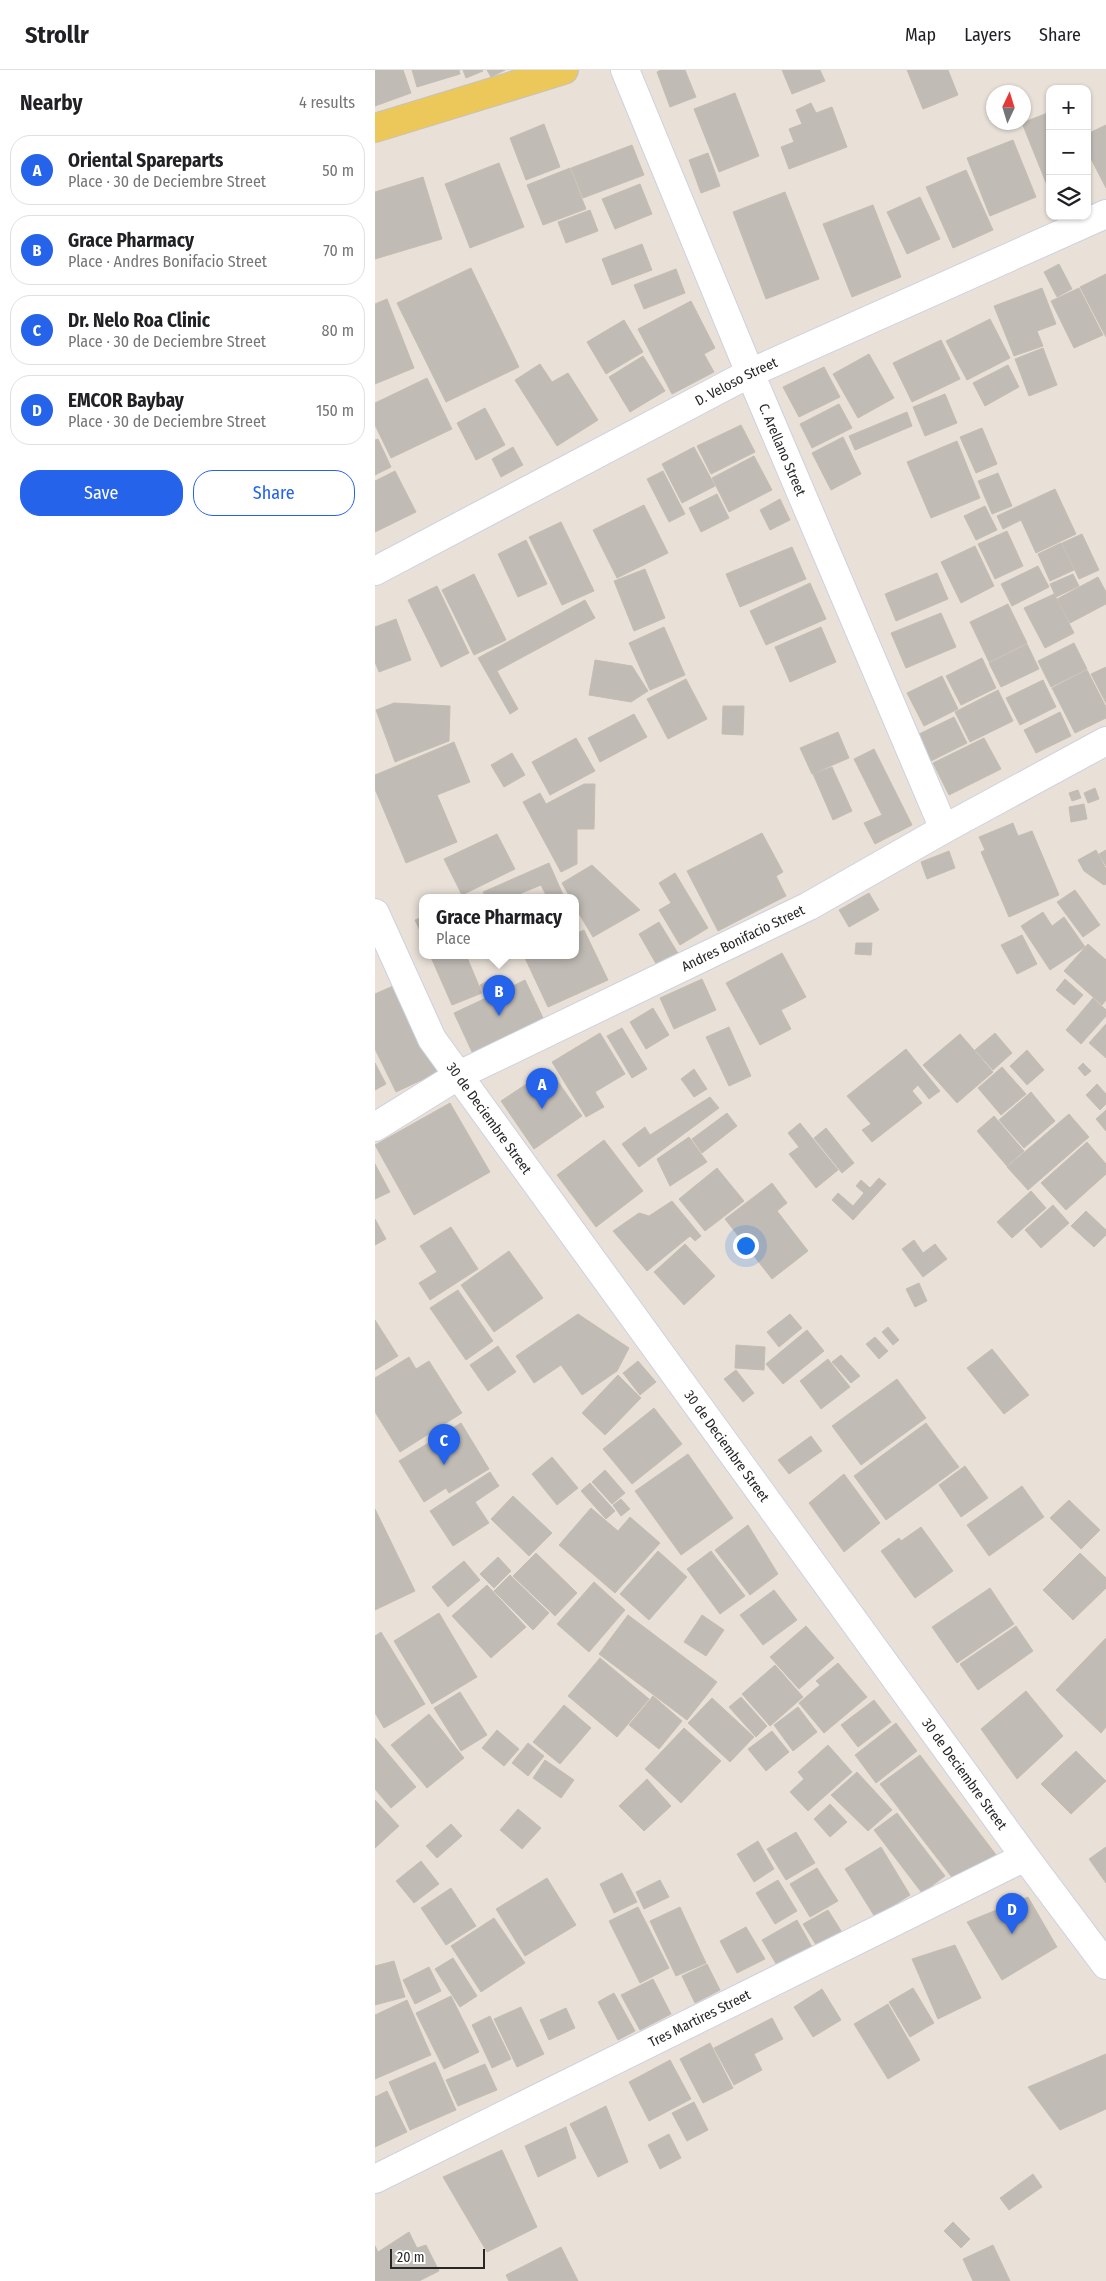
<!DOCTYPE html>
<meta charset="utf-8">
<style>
:root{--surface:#fff;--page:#f2f2f2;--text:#202124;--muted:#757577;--line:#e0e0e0;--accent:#2563eb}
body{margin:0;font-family:"Fira Sans Condensed",sans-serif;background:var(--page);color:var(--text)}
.controls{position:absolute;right:15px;top:15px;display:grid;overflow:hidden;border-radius:10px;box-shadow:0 1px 4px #0004}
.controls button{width:45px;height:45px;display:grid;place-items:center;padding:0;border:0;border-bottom:1px solid var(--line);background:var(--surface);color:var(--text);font:25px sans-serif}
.compass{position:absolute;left:611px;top:15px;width:45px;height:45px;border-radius:50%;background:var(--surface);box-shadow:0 1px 4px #0004;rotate:4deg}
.scale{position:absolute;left:15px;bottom:12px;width:95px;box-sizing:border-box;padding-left:5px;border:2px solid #272727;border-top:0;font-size:14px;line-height:18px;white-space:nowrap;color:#272727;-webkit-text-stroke:4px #fff;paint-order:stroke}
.you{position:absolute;left:370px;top:1175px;width:18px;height:18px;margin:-12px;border:4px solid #fff;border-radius:50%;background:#1a73e8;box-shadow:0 0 0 8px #1a73e833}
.badge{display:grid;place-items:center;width:32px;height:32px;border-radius:50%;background:var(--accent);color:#fff;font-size:16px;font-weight:700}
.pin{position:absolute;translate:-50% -41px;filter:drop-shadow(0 1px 2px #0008)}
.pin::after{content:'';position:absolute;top:26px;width:18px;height:15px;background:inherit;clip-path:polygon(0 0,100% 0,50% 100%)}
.popup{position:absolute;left:44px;top:824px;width:160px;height:65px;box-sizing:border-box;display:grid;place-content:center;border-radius:10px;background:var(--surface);filter:drop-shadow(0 1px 4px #0005);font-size:16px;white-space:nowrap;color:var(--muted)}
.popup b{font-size:19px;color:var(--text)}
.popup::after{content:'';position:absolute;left:50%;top:100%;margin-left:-10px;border:10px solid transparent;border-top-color:var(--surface)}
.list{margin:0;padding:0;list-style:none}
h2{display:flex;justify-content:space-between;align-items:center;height:65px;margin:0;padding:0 20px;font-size:21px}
h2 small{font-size:16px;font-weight:400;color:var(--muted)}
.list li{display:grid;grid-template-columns:32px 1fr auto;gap:15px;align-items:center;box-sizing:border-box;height:70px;margin:0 10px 10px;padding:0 10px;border:1px solid var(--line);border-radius:20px}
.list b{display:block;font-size:19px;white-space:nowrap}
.list p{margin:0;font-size:16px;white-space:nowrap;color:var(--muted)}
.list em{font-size:16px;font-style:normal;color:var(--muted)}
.actions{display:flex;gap:10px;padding:15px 20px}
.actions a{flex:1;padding:11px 0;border:1px solid var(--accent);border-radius:20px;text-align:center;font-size:18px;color:var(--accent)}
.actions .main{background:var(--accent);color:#fff}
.icon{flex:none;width:28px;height:28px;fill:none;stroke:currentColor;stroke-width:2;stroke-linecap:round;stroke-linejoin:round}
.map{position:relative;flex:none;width:731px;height:2211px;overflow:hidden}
header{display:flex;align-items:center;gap:30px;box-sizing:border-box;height:70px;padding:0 25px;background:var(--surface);border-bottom:1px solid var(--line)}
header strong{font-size:24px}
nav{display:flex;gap:28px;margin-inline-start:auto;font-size:18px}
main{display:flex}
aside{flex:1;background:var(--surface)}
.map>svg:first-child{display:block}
</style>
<header>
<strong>Strollr</strong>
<nav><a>Map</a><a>Layers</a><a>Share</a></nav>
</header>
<main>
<aside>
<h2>Nearby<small>4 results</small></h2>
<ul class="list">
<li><span class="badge">A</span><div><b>Oriental Spareparts</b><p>Place · 30 de Deciembre Street</p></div><em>50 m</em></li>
<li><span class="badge">B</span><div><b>Grace Pharmacy</b><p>Place · Andres Bonifacio Street</p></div><em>70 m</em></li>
<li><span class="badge">C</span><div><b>Dr. Nelo Roa Clinic</b><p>Place · 30 de Deciembre Street</p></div><em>80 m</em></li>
<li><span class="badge">D</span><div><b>EMCOR Baybay</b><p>Place · 30 de Deciembre Street</p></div><em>150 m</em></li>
</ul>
<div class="actions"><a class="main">Save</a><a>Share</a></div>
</aside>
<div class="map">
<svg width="731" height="2211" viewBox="0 0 731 2211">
<rect width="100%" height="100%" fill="#e9e1d8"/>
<!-- building -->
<path fill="#c1bbb5" stroke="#c4bdb2" d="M0,0H28L36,23L0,36Z
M37,0H84L85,4L42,17Z
M88,0H107L108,1L91,8Z
M112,0H130L116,7Z
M286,0H310L321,27L295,37L282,2Z
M407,0H445L450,11L417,24Z
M532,0H573L583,25L548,39Z
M360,23L384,86L344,102L319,39Z
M436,33L441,43L457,37L472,77L414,99L406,77L419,72L414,59L427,54L421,40Z
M675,42V120H674L647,53Z
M169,54L185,97L151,110L135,68Z
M731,55V118L712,81V64Z
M638,70L661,127L615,146L592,88Z
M257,75L269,105L208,128L196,98Z
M333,83L345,116L326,123L314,90Z
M124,93L149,157L95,178L70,114Z
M195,98L211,139L168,155L152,115Z
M591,100L618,160L578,178L551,117Z
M48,107L67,169L0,189V122Z
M265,114L277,144L240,159L227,129Z
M410,122L444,209L391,229L358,142Z
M545,127L565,169L532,184L512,142Z
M498,135L526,207L477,227L448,154Z
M215,140L223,161L191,173L183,152Z
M267,174L277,200L237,215L227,189Z
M684,194L697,219L682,227L669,202Z
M96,198L144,297L71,332L22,233Z
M301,199L310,223L269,239L259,215Z
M731,204V267L705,217Z
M667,218L681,254L662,261L668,276L639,286L619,236Z
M704,218L728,265L699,278L676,231Z
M12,229L39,298L0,314V234Z
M316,231L340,278L329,284L339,302L297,324L263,259Z
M615,249L635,288L592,310L571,271Z
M249,250L268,282L231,304L212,272Z
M566,270L585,309L537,332L518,293Z
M668,278L682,315L654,326L640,289Z
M494,284L519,328L483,348L458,304Z
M268,286L290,321L255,342L234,307Z
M165,294L177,312L193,303L223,350L182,376L140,310Z
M633,295L644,317L610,336L598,313Z
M449,297L465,327L424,347L408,317Z
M52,308L77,359L16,388L0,355V333Z
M570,324L582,353L550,366L538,337Z
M464,334L477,358L437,378L425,354Z
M110,338L130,375L101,390L82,353Z
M532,342L537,356L480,380L474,366Z
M366,355L380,382L336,404L322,376Z
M607,358L622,394L601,403L585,367Z
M468,367L486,404L456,420L437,383Z
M3,369L16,397L0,405V370Z
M582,371L605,428L556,448L532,392Z
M138,377L148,395L126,407L117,389Z
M319,377L340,416L307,433L287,394Z
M379,386L397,420L354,442L337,408Z
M20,401L41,442L0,462V411Z
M288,401L310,444L294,452L272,409Z
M623,403L637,436L617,444L603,411Z
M680,419L701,464L661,483L646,450L628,459L622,446Z
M342,424L354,448L326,462L314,438Z
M405,429L415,450L395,460L385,440Z
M269,435L293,483L242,508L218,460Z
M610,436L622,460L601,470L589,446Z
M186,452L219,521L187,535L154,467Z
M632,461L648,496L620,509L603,474Z
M707,464L724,500L704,509L687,473Z
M151,470L172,514L143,527L123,484Z
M686,473L699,500L675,511L663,484Z
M600,476L619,516L586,533L566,492Z
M417,477L431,509L365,537L351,504Z
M663,496L674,517L637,536L626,514Z
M270,499L290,548L259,561L239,511Z
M562,503L573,529L521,551L510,524Z
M99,504L131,570L99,585L67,520Z
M698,504L704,516L681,527L675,514Z
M723,507L731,522V534L695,553L682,529Z
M435,513L451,549L391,575L375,541Z
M62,516L94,583L66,597L33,530Z
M679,524L699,563L670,578L649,538Z
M210,530L220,548L122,601L143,639L135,644L103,588Z
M633,534L652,573L614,592L595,552Z
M566,543L581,577L531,598L516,563Z
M21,549L36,590L4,602L0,592V557Z
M289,557L310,605L275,620L254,573Z
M446,557L461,592L415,612L400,577Z
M699,573L712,599L676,617L663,591Z
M652,574L664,599L626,617L614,593Z
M607,588L621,618L586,635L571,606Z
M220,590L257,596L273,621L256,632L214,625Z
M731,597V633L716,604Z
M712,600L731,637V648L700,663L677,618Z
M567,606L583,639L549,656L532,623Z
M311,609L332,649L293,669L272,629Z
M668,610L681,637L645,655L631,628Z
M623,620L638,651L595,672L580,642Z
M19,633L75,636L74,671L20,692L1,640Z
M348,636H369L368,665L347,664Z
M685,642L696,666L661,683L649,660Z
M259,644L272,667L225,692L213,668Z
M579,647L592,673L554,692L540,666Z
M463,662L474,688L437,704L425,678Z
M201,668L220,701L175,725L157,692Z
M609,668L626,699L574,725L558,693Z
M79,672L95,712L62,725L82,772L31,793L0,719V705Z
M499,679L537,755L500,774L489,753L507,745L479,689Z
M137,683L150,705L129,717L116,695Z
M457,697L477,741L458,750L438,704Z
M209,714H220L219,759H202V794L186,802L148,732L165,723L171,734Z
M720,718L724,729L713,733L709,723Z
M703,720L706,728L697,731L694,723Z
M709,734L712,749L696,752L694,737Z
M638,753L643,766L657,761L684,825L634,847L606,782L610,780L604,767Z
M387,763L408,802L401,806L411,826L343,861L312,801Z
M122,764L140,799L87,825L69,789Z
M721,780L731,799V814L729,815L709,801L703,790Z
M731,780V796L724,784Z
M574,781L580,798L552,809L546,792Z
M174,793L189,827H172L166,815L137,827H111L108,822Z
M217,795L265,840L218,867L200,837V827H195L187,813Z
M300,803L333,858L305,875L284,840L296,833L284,813Z
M700,820L725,855L708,867L682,832Z
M494,823L504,840L474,857L464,840Z
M668,842L677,856L689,847L710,877L675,900L646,856Z
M48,847V867L40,850Z
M284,852L304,885L283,897L264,864Z
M209,860L233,910L173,937L150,888L156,885H200V864Z
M647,865L662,894L642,904L626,875Z
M481,873H497L496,885L480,884Z
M713,874L731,890V930L727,935L689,901Z
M407,883L431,927L406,940L416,959L385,975L351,913Z
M55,885H91L107,923L77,935Z
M121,907L128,921L150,910L169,950L98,984L79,943L111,928L105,915Z
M327,909L341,940L299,959L285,928Z
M690,909L708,925L699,935L681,920Z
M18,916L72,998L21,1022L0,979V924Z
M718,928L731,940V946L706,974L691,960Z
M278,938L294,965L271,979L255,952Z
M731,954V988L714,973Z
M354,957L376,1006L354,1016L331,967Z
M247,958L272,999L257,1008L232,966Z
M225,963L250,1004L220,1022L229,1037L211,1047L177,992Z
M620,963L637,983L618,1000L600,980Z
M585,964L618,1002L582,1033L548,995Z
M531,979L565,1021L554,1029L543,1015L537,1021L547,1033L497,1072L487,1060L496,1054L472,1026Z
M652,980L669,1000L652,1015L635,996Z
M0,993L11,1014L0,1020Z
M708,993L716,1001L710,1006L703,998Z
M627,997L651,1024L626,1045L603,1018Z
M174,999L207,1046L159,1079L126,1031Z
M319,999L332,1019L319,1027L306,1009Z
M722,1014L731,1024V1034L725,1040L711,1025Z
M656,1022L680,1051L649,1078L624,1050Z
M335,1027L344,1038L264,1097L247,1074L270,1057L275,1065Z
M75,1033L115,1102L39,1145L0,1075Z
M731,1040V1061L721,1049Z
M352,1043L362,1056L327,1083L317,1069Z
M694,1044L714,1067L653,1120L632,1097Z
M619,1046L649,1081L632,1096L602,1061Z
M425,1053L463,1100L441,1118L414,1084L424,1077L413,1063Z
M451,1058L479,1093L467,1103L439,1068Z
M314,1067L332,1092L295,1116L282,1089Z
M229,1070L268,1121L221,1157L182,1105Z
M712,1072L731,1094V1104L691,1140L666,1113Z
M0,1094L15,1122L0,1129Z
M342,1098L369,1131L330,1161L304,1129Z
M504,1108L511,1114L478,1150L457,1130L463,1123L478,1136L489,1123L481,1116L486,1110L495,1118Z
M397,1113L412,1133L402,1141L433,1181L397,1209L350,1149Z
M656,1121L671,1138L637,1168L622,1152Z
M297,1131L326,1166L320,1171L315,1166L272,1201L238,1161L264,1143L274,1146Z
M678,1135L694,1153L666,1178L650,1160Z
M711,1141L731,1160V1165L719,1177L696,1156Z
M0,1149L11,1169L0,1175Z
M76,1157L103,1199L55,1230L44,1213L62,1202L45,1176Z
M539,1170L548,1183L560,1174L572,1189L548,1207L527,1179Z
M310,1174L340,1206L309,1235L279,1202Z
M134,1181L168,1228L119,1262L86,1215Z
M544,1213L552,1231L540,1237L531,1219Z
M83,1220L118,1271L91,1290L55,1238Z
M203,1244L254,1278L242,1301L207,1325L186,1295L159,1313L141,1286Z
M415,1244L427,1258L404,1277L392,1262Z
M0,1250L23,1286L0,1300Z
M513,1257L524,1270L518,1275L507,1262Z
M432,1260L449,1281L408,1314L391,1294Z
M500,1267L513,1281L504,1289L491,1274Z
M361,1275L390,1277L389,1300L360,1298Z
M123,1276L141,1302L113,1321L95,1295Z
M617,1279L654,1325L629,1344L592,1298Z
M466,1285L485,1306L476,1313L457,1292Z
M34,1287L41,1299L54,1291L87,1343L25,1382L0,1342V1308Z
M453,1289L475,1317L446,1339L425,1311Z
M263,1291L281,1312L265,1325L248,1303Z
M361,1300L379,1323L368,1332L349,1309Z
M243,1305L266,1328L230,1365L207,1343Z
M522,1309L551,1348L486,1395L457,1356Z
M279,1338L307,1374L257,1414L228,1379Z
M86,1353L114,1399L74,1423L71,1418L49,1432L24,1391Z
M551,1353L584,1397L511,1450L479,1406Z
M436,1366L447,1381L414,1404L403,1390Z
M313,1384L358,1448L306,1485L260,1421Z
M177,1387L203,1418L182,1435L157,1404Z
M590,1396L613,1428L586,1447L564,1415Z
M230,1400L250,1423L237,1434L217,1412Z
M115,1402L124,1416L100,1432L114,1453L78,1476L55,1441Z
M469,1404L505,1453L469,1482L434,1433Z
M215,1413L240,1441L231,1449L206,1421Z
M647,1416L669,1447L614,1486L592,1455Z
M138,1426L177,1463L154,1486L116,1449Z
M246,1429L255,1439L246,1446L238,1435Z
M694,1430L725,1460L706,1479L675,1448Z
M216,1438L243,1461L255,1447L285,1473L240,1523L184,1475Z
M0,1439L40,1521L0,1540Z
M373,1455L403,1504L375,1525L340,1480Z
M546,1457L578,1501L540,1528L506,1481L524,1468L526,1471Z
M283,1481L312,1507L274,1550L245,1524Z
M336,1481L370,1526L345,1544L312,1499Z
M161,1483L202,1523L180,1546L138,1506Z
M705,1483L731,1508V1518L698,1550L668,1520Z
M123,1487L136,1501L119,1518L105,1504Z
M89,1491L105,1510L73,1537L57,1517Z
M135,1505L174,1543L158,1560L119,1521Z
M219,1512L250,1540L214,1582L182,1554Z
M112,1515L151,1557L116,1588L77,1546Z
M615,1518L639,1554L582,1593L557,1557Z
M399,1520L422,1550L388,1575L365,1545Z
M64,1543L102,1607L57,1634L19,1571Z
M253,1545L342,1612L312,1650L224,1584Z
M327,1545L349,1560L331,1586L309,1572Z
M431,1556L459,1588L424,1619L395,1587Z
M641,1556L658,1581L603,1620L585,1594Z
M6,1562L50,1634L9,1658L0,1643V1566Z
M731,1568V1657L726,1663L681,1620Z
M225,1588L274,1629L242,1667L193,1626Z
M463,1593L492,1627L449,1663L424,1633L445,1615L441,1611Z
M400,1595L428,1627L395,1656L367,1624Z
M651,1621L688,1666L642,1709L606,1659Z
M85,1622L112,1665L86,1681L59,1638Z
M278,1626L307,1651L284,1679L254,1655Z
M366,1627L392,1656L381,1667L354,1637Z
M337,1628L379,1667L355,1692L313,1653Z
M499,1630L516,1652L483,1677L466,1655Z
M189,1635L216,1658L185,1694L158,1672Z
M423,1637L442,1662L418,1681L399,1655Z
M54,1644L89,1688L52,1718L16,1675Z
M521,1653L542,1681L501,1713L480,1685Z
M309,1658L346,1691L306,1733L270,1699Z
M122,1660L144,1679L129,1696L107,1678Z
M397,1661L414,1682L391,1701L373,1679Z
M0,1668L41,1717L16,1738L0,1719Z
M153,1673L169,1686L153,1706L137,1693Z
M453,1675L477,1702L433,1741L415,1722L429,1709L423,1702Z
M701,1681L731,1711L696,1744L666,1714Z
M545,1685L622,1786L579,1810L505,1714Z
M170,1690L199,1710L186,1728L158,1708Z
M482,1702L517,1740L493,1761L456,1725Z
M272,1709L296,1736L269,1761L244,1736Z
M0,1730L24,1756L0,1778Z
M455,1734L472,1752L455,1767L439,1749Z
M143,1739L166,1758L147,1779L125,1760Z
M522,1743L570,1806L547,1823L499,1760Z
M76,1754L87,1766L62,1788L51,1776Z
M421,1762L440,1793L411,1810L392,1779Z
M383,1771L399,1799L379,1812L362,1784Z
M506,1777L535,1825L500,1847L470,1799Z
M731,1777V1813L714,1789Z
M46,1791L64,1814L39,1833L21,1811Z
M442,1798L463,1831L435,1847L415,1814Z
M247,1803L262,1832L239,1843L225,1814Z
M172,1808L201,1855L150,1886L121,1839Z
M285,1810L294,1827L269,1839L261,1822Z
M403,1810L422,1841L400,1854L381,1823Z
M76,1818L101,1856L71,1875L46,1838Z
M653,1827L682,1877L627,1910L592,1852Z
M263,1837L294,1898L265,1913L234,1851Z
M305,1837L331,1893L301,1906L275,1851Z
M453,1840L468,1864L443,1878L428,1854Z
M119,1848L150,1893L106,1922L76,1876Z
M422,1850L437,1877L403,1897L387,1870Z
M371,1857L390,1889L362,1903L345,1871Z
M580,1875L606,1928L563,1949L537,1889Z
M78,1888L102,1926L85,1937L60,1899Z
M19,1891L30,1927L0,1935V1896Z
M332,1894L345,1920L320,1933L307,1906Z
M54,1897L66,1921L40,1934L28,1910Z
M278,1909L296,1944L265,1960L246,1925Z
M538,1918L559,1953L535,1967L514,1932Z
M447,1919L466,1950L438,1967L419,1937Z
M239,1923L260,1961L243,1970L223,1932Z
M76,1926L104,1982L69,1999L41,1943Z
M32,1930L56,1985L0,2009V1945Z
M513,1934L545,1990L513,2009L479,1954Z
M146,1937L169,1984L142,1997L119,1949Z
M191,1938L200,1958L174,1970L165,1950Z
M115,1946L136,1989L117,1998L97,1955Z
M397,1948L408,1969L379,1984L387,2000L359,2015L339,1978Z
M335,1973L358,2018L328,2033L305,1989Z
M731,1984V2039L685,2060L653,2017Z
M295,1990L316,2029L274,2051L254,2012Z
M60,1992L81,2040L35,2060L14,2012Z
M110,1994L122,2020L83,2036L71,2010Z
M12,2021L32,2062L0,2077V2027Z
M319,2032L333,2060L312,2071L297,2043Z
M231,2036L253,2092L223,2107L195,2054Z
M191,2057L201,2088L163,2107L150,2076Z
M294,2064L306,2088L285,2099L273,2075Z
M127,2080L162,2157L112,2182L68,2107Z
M658,2104L667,2117L634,2140L625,2128Z
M578,2152L595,2169L586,2178L569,2161Z
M34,2162L42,2178L51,2175L64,2201L44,2211H0V2176L3,2182Z
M618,2175L635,2211H598L588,2189Z
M186,2177L203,2211H134L131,2205Z"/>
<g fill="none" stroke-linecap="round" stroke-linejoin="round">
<!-- minor casing -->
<g stroke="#cdd1e0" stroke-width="30">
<g id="minor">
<path id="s1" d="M250,0L375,303L569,759"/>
<path id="s2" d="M0,501L375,303L731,144"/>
<path id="s3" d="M0,2109L650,1787"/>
</g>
</g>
<!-- tertiary casing -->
<g stroke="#cdd1e0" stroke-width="30">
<g id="tertiary">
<path id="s4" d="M0,843L57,969L650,1787L731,1895"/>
<path id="s5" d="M0,1057L84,1005L434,836L569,759L731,671"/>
</g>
</g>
<!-- primary casing -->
<g stroke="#c3c3c3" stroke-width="30">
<path id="primary" d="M0,58L189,0"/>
</g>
<!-- minor -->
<use href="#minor" stroke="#fff" stroke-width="28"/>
<!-- tertiary -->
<use href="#tertiary" stroke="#fff" stroke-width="28"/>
<!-- primary -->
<use href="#primary" stroke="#ecc75a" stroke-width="28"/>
</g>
<g text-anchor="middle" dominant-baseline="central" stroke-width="4" stroke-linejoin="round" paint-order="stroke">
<!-- street labels -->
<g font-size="14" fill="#272727" stroke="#fff">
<text stroke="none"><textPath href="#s2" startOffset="408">D. Veloso Street</textPath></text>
<text stroke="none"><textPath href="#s1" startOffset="411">C. Arellano Street</textPath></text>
<text stroke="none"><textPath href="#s5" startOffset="414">Andres Bonifacio Street</textPath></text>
<text stroke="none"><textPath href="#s4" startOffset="236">30 de Deciembre Street</textPath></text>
<text stroke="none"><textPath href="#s4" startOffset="641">30 de Deciembre Street</textPath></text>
<text stroke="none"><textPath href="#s4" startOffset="1046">30 de Deciembre Street</textPath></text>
<text stroke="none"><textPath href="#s3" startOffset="362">Tres Martires Street</textPath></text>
</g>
</g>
</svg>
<div class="controls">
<button>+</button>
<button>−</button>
<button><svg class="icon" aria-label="layers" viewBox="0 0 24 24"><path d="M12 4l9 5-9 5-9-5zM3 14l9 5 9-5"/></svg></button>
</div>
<svg class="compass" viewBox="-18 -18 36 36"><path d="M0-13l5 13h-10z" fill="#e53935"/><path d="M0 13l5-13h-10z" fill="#757577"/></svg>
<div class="scale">20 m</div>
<div class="you"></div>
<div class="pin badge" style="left:167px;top:1039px">A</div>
<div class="pin badge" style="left:124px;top:946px">B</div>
<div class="popup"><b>Grace Pharmacy</b>Place</div>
<div class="pin badge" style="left:69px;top:1395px">C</div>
<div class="pin badge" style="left:637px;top:1864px">D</div>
</div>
</main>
